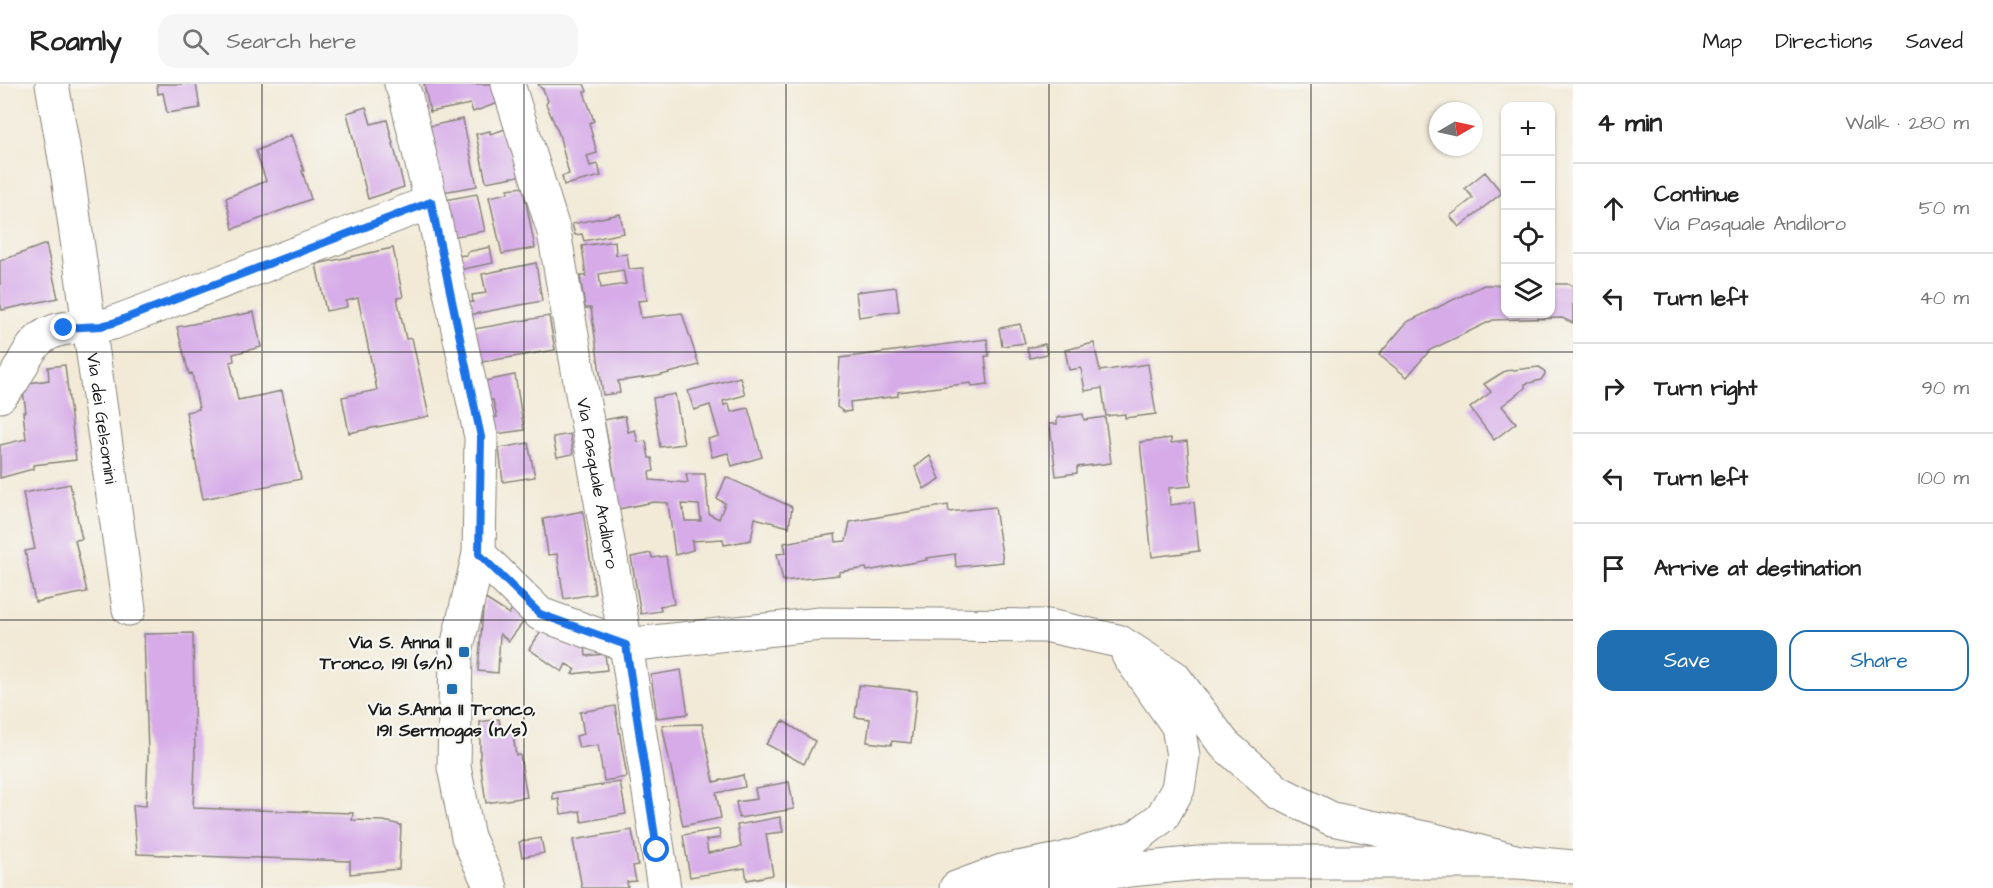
<!DOCTYPE html>
<meta charset="utf-8">
<style>
:root{--surface:#fff;--page:#f6f6f6;--text:#222;--muted:#767676;--line:#e0e0e0;--accent:#1f6fb2}
body{margin:0;font-family:"Architects Daughter",sans-serif;background:var(--page);color:var(--text)}
.controls{position:absolute;right:18px;top:18px;display:grid;overflow:hidden;border-radius:12px;box-shadow:0 2px 4px #0004}
.controls button{width:54px;height:54px;display:grid;place-items:center;padding:0;border:0;border-bottom:2px solid var(--line);background:var(--surface);color:var(--text);font:30px sans-serif}
.compass{position:absolute;left:1429px;top:18px;width:54px;height:54px;border-radius:50%;background:var(--surface);box-shadow:0 2px 4px #0004;rotate:81deg}
.stop{position:absolute;width:18px;height:18px;margin:-14px;border:4px solid #1a73e8;border-radius:50%;background:#fff}
.stop.end{background:#1a73e8;border-color:#fff;box-shadow:0 2px 6px #0008}
.list{margin:0;padding:0;list-style:none}
h2{display:flex;justify-content:space-between;align-items:center;height:78px;margin:0;padding:0 24px;font-size:26px}
h2 small{font-size:20px;font-weight:400;color:var(--muted)}
.list li{display:grid;grid-template-columns:39px 1fr auto;gap:18px;align-items:center;box-sizing:border-box;height:90px;padding:0 24px;border-top:2px solid var(--line)}
.list b{display:block;font-size:22px;white-space:nowrap}
.list p{margin:0;font-size:20px;white-space:nowrap;color:var(--muted)}
.list em{font-size:20px;font-style:normal;color:var(--muted)}
.actions{display:flex;gap:12px;padding:18px 24px}
.actions a{flex:1;padding:14px 0;border:2px solid var(--accent);border-radius:18px;text-align:center;font-size:21px;color:var(--accent)}
.actions .main{background:var(--accent);color:#fff}
.icon{flex:none;width:33px;height:33px;fill:none;stroke:currentColor;stroke-width:2;stroke-linecap:round;stroke-linejoin:round}
.map{position:relative;flex:none;width:1573px;height:804px;overflow:hidden}
header{display:flex;align-items:center;gap:36px;box-sizing:border-box;height:84px;padding:0 30px;background:var(--surface);border-bottom:2px solid var(--line)}
header strong{font-size:28px}
nav{display:flex;gap:33px;margin-inline-start:auto;font-size:21px}
.search{width:420px;height:54px;background:var(--page);display:flex;align-items:center;gap:15px;box-sizing:border-box;padding:0 21px;border-radius:18px;color:var(--muted);font-size:22px}
main{display:flex}
aside{flex:1;background:var(--surface)}
.map>svg:first-child{display:block}
</style>
<header>
<strong>Roamly</strong>
<div class="search"><svg class="icon" aria-label="search" viewBox="0 0 24 24"><circle cx="10" cy="10" r="6"/><path d="M15 15l6 6"/></svg>Search here</div>
<nav><a>Map</a><a>Directions</a><a>Saved</a></nav>
</header>
<main>
<div class="map">
<svg width="1573" height="804" viewBox="0 0 1573 804">
<rect width="100%" height="100%" fill="#f6f6f2"/>
<filter id="ink" filterUnits="userSpaceOnUse"><feTurbulence type="fractalNoise" baseFrequency=".0167" numOctaves="2"/><feDisplacementMap in="SourceGraphic" scale="12" xChannelSelector="R" yChannelSelector="G"/><feConvolveMatrix kernelMatrix="1 2 1 2 8 2 1 2 1" color-interpolation-filters="sRGB"/></filter>
<filter id="wash" filterUnits="userSpaceOnUse"><feTurbulence type="fractalNoise" baseFrequency=".008" numOctaves="4" result="noise"/><feDisplacementMap in="SourceGraphic" scale="24" xChannelSelector="R" yChannelSelector="G"/><feGaussianBlur stdDeviation="1.35" result="paint"/><feColorMatrix in="noise" values="0 0 0 0 0 0 0 0 0 0 0 0 0 0 0 0 0 1.4 0 .05"/><feComposite in="paint" operator="in"/></filter>
<g filter="url(#wash)">
<rect width="100%" height="100%" fill="#f2ead7"/>
<g id="blocks">
<!-- building -->
<path fill="#d6abe8" fill-rule="evenodd" d="M157,0H196L200,24L167,29L163,9L158,10Z
M424,0H492L498,19L473,28L470,20L430,28Z
M538,0H584L587,7L584,8L594,37L589,39L597,69L587,72L590,82L598,80L601,92L564,101L562,92L569,90L559,50L546,20L548,17L543,5L540,3Z
M366,23L371,40L387,36L404,103L368,115L347,29Z
M463,35L477,102L443,108L430,42Z
M506,45L512,61L519,92L486,98L476,50L490,47V50Z
M291,51L304,87H302L311,115L233,145L226,114L266,97L256,67Z
M1485,88L1502,109L1459,143L1450,132L1473,114L1465,104Z
M523,103L535,164L502,170L489,113L508,109V105Z
M477,110L485,147L451,153L444,116Z
M620,130L624,149L584,157L582,150L575,151L572,140Z
M615,157L616,171L627,170L629,185L643,184L647,216L638,217L641,234L682,229L699,281L658,292L618,297L620,309L603,311L591,224H585L580,192H586L582,162ZM623,186L626,200L601,204L599,190Z
M46,160L58,214L2,226L0,219V177Z
M490,163L493,179L458,186L455,172L467,171V168Z
M393,164L403,213L397,214L406,255L412,254L429,332L349,349L342,313L377,306L358,214L346,217L347,223L326,227L316,180Z
M536,179L542,217L468,231L466,219L473,218L472,211L486,209L482,190Z
M1551,200H1569L1573,202V239L1562,234L1493,236L1430,266L1407,293L1379,271L1407,238L1484,201H1506V230H1551Z
M896,203L899,227L859,233L856,208Z
M254,228L261,263L233,270L234,277L230,278L238,316L282,307L301,395L203,415L186,328L199,325L192,289L189,290L177,243Z
M549,232L555,266L482,278L474,245Z
M1020,240L1025,259L1002,262L999,244Z
M987,255L989,272H985L988,300L972,302L971,299L898,308V312L850,318L851,327L844,328L837,323L840,274Z
M1094,259L1100,287L1148,280L1156,330L1125,334V330L1106,332L1102,304L1085,307L1081,284L1069,286L1065,266Z
M1045,260L1047,270L1030,274L1027,264Z
M65,281L76,376L33,381V385L0,394V361L26,355L23,328H26L22,300L49,296L48,283Z
M1539,283L1544,286L1545,290L1541,296L1525,300V304L1502,322L1516,339L1494,356L1470,324L1491,308L1484,300L1505,287Z
M515,291L524,346L496,350L493,334L497,333L493,316H489L485,297Z
M740,293L745,311L723,317L724,321L729,320L731,328L748,324L762,373L732,382L728,369L712,373L708,355L719,352L710,321L694,326L688,307Z
M675,310L684,360L660,363L653,314Z
M1083,330L1084,336L1105,333L1111,379L1077,383V389L1056,392L1050,340H1057V334Z
M625,332L628,348L635,346L638,358L646,357L649,374H652L654,387L649,388L650,396L688,399L686,390H705L709,430L719,435L725,419L717,415L726,393L792,423L789,443L755,434L751,456L724,461L723,455L692,457L693,466L675,471L668,419L654,418L618,425L612,395H615L604,336ZM682,420L699,421L701,437H685Z
M570,350L573,370L557,373L553,353Z
M1171,354V359L1187,357L1191,402L1169,404L1170,421L1194,418L1199,467L1152,473L1140,358Z
M528,359L535,393L503,398L499,364Z
M930,372L940,395L924,405L915,383Z
M70,400L82,455L75,456L87,508L35,518L25,467L35,465L23,409Z
M948,421L949,428L995,423L1003,478L956,483L955,470L926,474L927,476L867,487L866,484L839,488V491L783,497L777,470L786,469L784,459L835,450L836,458L846,457L850,438Z
M583,427L595,510L564,515L557,470L548,471L543,435Z
M651,469L652,474L666,472L674,520L660,522L661,527L641,530L631,473Z
M484,514L509,530L513,523L527,533L509,557L500,550L498,589L478,587Z
M545,542L585,562L586,572L605,570L607,586L572,590L575,585L566,580L562,588L529,565Z
M193,549L195,679L193,724L353,729L352,736L384,737L401,741L399,785L350,790V777L137,770L133,721L146,722L148,669L144,550Z
M681,586L688,630L657,634L651,591Z
M859,601L917,607L911,659L892,657L891,661L867,658L870,635L855,633Z
M615,622L627,693L604,697L598,661L579,664L576,652L584,650L580,628Z
M499,635L501,646L512,644L516,671H520L527,713L486,719L480,677V638Z
M783,637L815,657L804,680L766,660Z
M702,640L714,698L743,691L745,703L716,709L721,734L683,742L662,641Z
M620,698L626,730L582,738L580,727L561,730L559,715L553,716V709Z
M789,698L794,725L739,734L736,718L757,715L755,704Z
M780,733L783,748L766,750L773,791L747,796L745,784L690,793L683,751L719,745L720,754L706,756L708,769L741,763L737,741Z
M632,746L638,781L633,782L636,797L627,798L628,804H582L573,756Z
M541,754L544,769L522,773L519,758Z"/>
</g>
</g>
<g filter="url(#ink)">
<use href="#blocks" fill-opacity="0" stroke="#87837a" stroke-width="1.5"/>
<g fill="none" stroke-linecap="round" stroke-linejoin="round">
<!-- minor casing -->
<g stroke="#87837a" stroke-width="35">
<g id="minor">
<path id="s1" d="M52,0L68,92L129,525"/>
<path d="M401,0L406,13L431,118L481,353L479,470L456,567L454,683L468,753L491,804"/>
<path id="s2" d="M508,0L554,148L626,561L664,804"/>
<path d="M0,312C4,308 8,303 12,298C27,275 31,251 62,245C79,241 96,244 113,239L431,118"/>
<path d="M479,470L540,530L626,561"/>
</g>
</g>
<!-- highway casing -->
<g stroke="#87837a" stroke-width="35">
<path id="highway" d="M626,561L820,540L1049,542L1118,557L1174,593L1224,660L1278,708L1332,735L1434,756L1519,778
M956,804L1002,787L1060,776L1135,754L1162,733L1178,705L1183,672L1178,642L1128,571
M1006,804L1090,790L1209,778H1519L1573,783"/>
</g>
<!-- minor -->
<use href="#minor" stroke="#fff" stroke-width="33"/>
<!-- highway -->
<use href="#highway" stroke="#fff" stroke-width="33"/>
</g>
</g>
<g fill="none" stroke-linecap="round" stroke-linejoin="round" filter="url(#ink)">
<!-- route -->
<path stroke="#1a73e8" stroke-width="8" d="M64,244L101,242L113,239L431,118L481,353L479,470L540,530L626,561L657,766"/>
</g>
<!-- grid -->
<path fill="none" stroke="#1c1c1c" stroke-width="1.5" stroke-opacity="0.55" d="M262,0V804M524,0V804M786,0V804M1049,0V804M1311,0V804M0,268H1573M0,536H1573"/>
<!-- markers -->
<g fill="#1f6fb2" stroke="#f6f6f2" stroke-width="2">
<rect x="458" y="562" width="12" height="12" rx="3"/>
<rect x="446" y="599" width="12" height="12" rx="3"/>
</g>
<g text-anchor="middle" dominant-baseline="central" stroke-width="4.5" stroke-linejoin="round" paint-order="stroke">
<!-- street labels -->
<g font-size="18" fill="#1c1c1c" stroke="#f6f6f2">
<text stroke="none"><textPath href="#s1" startOffset="338">Via dei Gelsomini</textPath></text>
<text stroke="none"><textPath href="#s2" startOffset="410">Via Pasquale Andiloro</textPath></text>
</g>
<!-- poi labels -->
<g font-size="18" font-weight="bold" fill="#1c1c1c" stroke="#f6f6f2" text-anchor="end">
<text x="452" y="558">Via S. Anna II<tspan x="452" dy="21">Tronco, 191 (s/n)</tspan></text>
<text x="452" y="625" text-anchor="middle">Via S.Anna II Tronco,<tspan x="452" dy="21">191 Sermogas (n/s)</tspan></text>
</g>
</g>
</svg>
<div class="controls">
<button>+</button>
<button>−</button>
<button><svg class="icon" aria-label="locate" viewBox="0 0 24 24"><circle cx="12" cy="12" r="6"/><path d="M12 2v4M12 18v4M2 12h4M18 12h4"/></svg></button>
<button><svg class="icon" aria-label="layers" viewBox="0 0 24 24"><path d="M12 4l9 5-9 5-9-5zM3 14l9 5 9-5"/></svg></button>
</div>
<svg class="compass" viewBox="-18 -18 36 36"><path d="M0-13l5 13h-10z" fill="#e53935"/><path d="M0 13l5-13h-10z" fill="#767676"/></svg>
<div class="stop" style="left:657px;top:766px"></div>
<div class="stop end" style="left:64px;top:244px"></div>
</div>
<aside>
<h2>4 min<small>Walk · 280 m</small></h2>
<ul class="list">
<li><svg class="icon" aria-label="ahead" viewBox="0 0 24 24"><path d="M12 20V5M6 11l6-6 6 6"/></svg><div><b>Continue</b><p>Via Pasquale Andiloro</p></div><em>50 m</em></li>
<li><svg class="icon" aria-label="left" viewBox="0 0 24 24"><path d="M17 20v-9H6M10 6l-5 5 5 5"/></svg><div><b>Turn left</b></div><em>40 m</em></li>
<li><svg class="icon" aria-label="right" viewBox="0 0 24 24"><path d="M7 20v-9h11M14 6l5 5-5 5"/></svg><div><b>Turn right</b></div><em>90 m</em></li>
<li><svg class="icon" aria-label="left" viewBox="0 0 24 24"><path d="M17 20v-9H6M10 6l-5 5 5 5"/></svg><div><b>Turn left</b></div><em>100 m</em></li>
<li><svg class="icon" aria-label="arrive" viewBox="0 0 24 24"><path d="M6 21V4h12l-3 4 3 4H6"/></svg><div><b>Arrive at destination</b></div></li>
</ul>
<div class="actions"><a class="main">Save</a><a>Share</a></div>
</aside>
</main>
